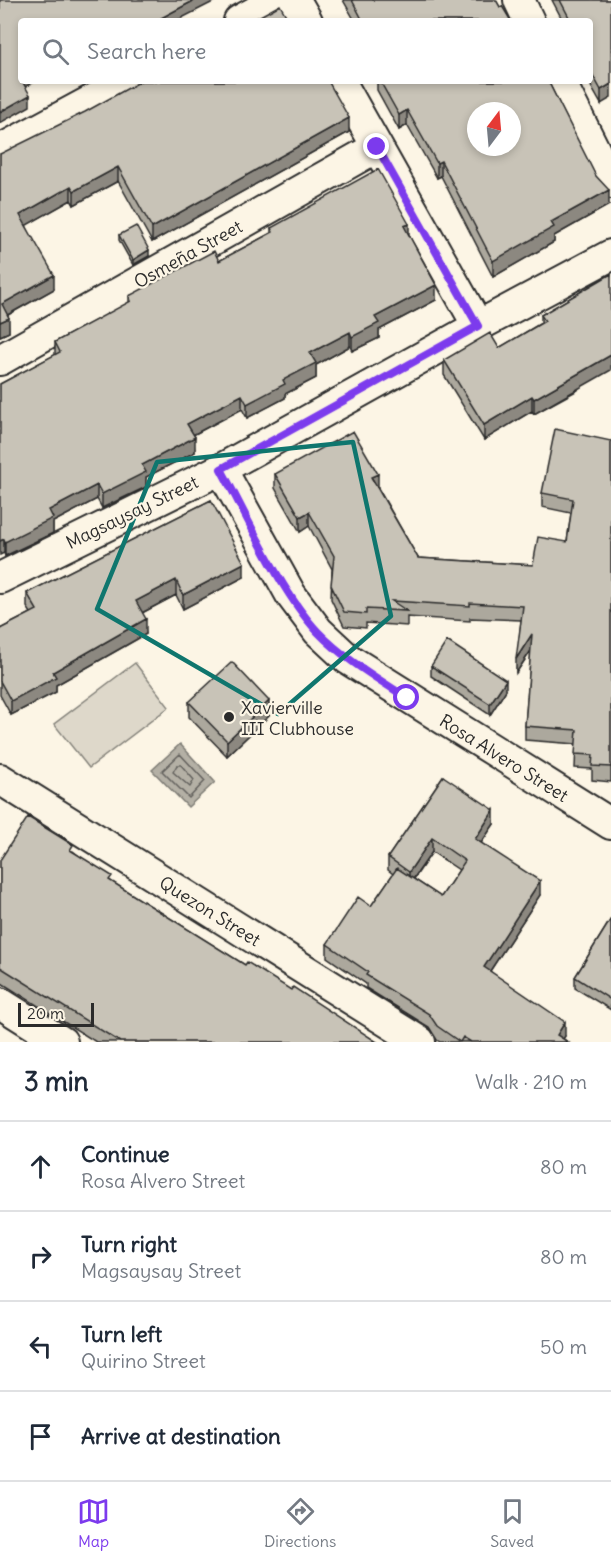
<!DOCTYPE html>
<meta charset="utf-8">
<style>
:root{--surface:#fff;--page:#f2f2f3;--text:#1f2937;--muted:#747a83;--line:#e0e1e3;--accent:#7c3aed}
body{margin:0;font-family:Delius,sans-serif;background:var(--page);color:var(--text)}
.compass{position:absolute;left:467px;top:102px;width:54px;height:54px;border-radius:50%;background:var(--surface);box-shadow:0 3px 9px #0003;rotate:16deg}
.scale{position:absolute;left:18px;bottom:15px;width:76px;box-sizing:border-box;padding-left:6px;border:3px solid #2b2b2b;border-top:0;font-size:16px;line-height:21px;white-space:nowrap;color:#2b2b2b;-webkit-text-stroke:4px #fcf5e5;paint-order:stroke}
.stop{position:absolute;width:18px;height:18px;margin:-14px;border:4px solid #7c3aed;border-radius:50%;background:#fff}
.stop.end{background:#7c3aed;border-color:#fff;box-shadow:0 2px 6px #0008}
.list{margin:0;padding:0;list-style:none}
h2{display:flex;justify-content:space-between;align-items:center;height:78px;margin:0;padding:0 24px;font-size:26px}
h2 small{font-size:20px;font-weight:400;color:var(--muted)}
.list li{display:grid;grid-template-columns:39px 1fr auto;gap:18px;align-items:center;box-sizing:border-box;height:90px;padding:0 24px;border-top:2px solid var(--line)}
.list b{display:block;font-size:22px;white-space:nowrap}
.list p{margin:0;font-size:20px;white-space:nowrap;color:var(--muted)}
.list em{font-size:20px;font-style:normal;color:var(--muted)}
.icon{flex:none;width:33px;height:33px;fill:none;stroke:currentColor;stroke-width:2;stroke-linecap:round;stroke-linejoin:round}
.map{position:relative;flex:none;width:611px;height:1042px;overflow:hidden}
.search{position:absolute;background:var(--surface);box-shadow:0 3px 9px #0003;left:18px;right:18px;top:18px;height:66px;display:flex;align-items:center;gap:15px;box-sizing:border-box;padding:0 21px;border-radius:6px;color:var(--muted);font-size:22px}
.sheet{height:438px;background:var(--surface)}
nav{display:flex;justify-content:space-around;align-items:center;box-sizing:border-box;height:84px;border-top:2px solid var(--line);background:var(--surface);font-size:16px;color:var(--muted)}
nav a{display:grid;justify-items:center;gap:3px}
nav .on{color:var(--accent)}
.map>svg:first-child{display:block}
</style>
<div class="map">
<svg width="611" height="1042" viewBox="0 0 611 1042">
<rect width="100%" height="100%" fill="#fcf5e5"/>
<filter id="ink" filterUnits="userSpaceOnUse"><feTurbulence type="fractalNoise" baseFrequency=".0167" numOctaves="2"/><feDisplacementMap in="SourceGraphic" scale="12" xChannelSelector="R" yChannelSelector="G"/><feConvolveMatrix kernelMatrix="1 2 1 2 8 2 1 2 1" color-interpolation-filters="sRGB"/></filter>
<g filter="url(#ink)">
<!-- green -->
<path fill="#ded8ca" stroke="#84827a" stroke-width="1.5" d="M135,663L169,707L89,768L54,724Z"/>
<!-- water -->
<path fill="#b4b0a5" stroke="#7d7b74" stroke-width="1.5" d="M180,744L215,782L188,807L152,770Z"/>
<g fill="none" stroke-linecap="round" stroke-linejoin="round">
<!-- shore -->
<path stroke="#62605c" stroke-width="1.5" d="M180,754L205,781L189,798L162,771Z
M177,765H181L194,780L190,787L173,772Z"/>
<!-- minor casing -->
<g stroke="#2b2b2b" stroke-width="34">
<path id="minor" d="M295,0L307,21
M519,0L529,21
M239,21L277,0
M340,81L478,326
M560,81L611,183
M0,150L128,81
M0,360L377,147
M221,469L291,595L318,631L348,659L611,824
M0,578L221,469L478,326L611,255
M0,779L420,1042
M0,1003L62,1042"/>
</g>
<!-- minor -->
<use href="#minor" stroke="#fcf5e5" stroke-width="30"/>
</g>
<!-- wall -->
<path fill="#aca89d" stroke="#2b2b2b" stroke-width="1.5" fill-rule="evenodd" d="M343,0H496L500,7L511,21H355Z
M552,0H611L601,104L588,81H590V21H563Z
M377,81H548L609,205L554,236V242L493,277L441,176L437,178L407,125L399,130L377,90Z
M349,132L152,242L118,181L74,205L71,200L26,225L54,289L8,315L9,332L0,336V154Z
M271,228L409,235L436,300L379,330V338L352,351L350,346L316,365V378L285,394V398L247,418L242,409L193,435L195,452L146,477V487L102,508L97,499L53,522V533L5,556L4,553L0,384L55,355V342L129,303V296L219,261L271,233Z
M119,235L149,256L133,265L119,240Z
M611,274L578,390L534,414L532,411L484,440L444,375V360L499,348L541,323V315Z
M611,441V782L592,780V769L575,768L576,744L525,740V726L531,651L516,673L521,620L470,618V621L407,617V626L366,623V628L344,626L331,599L332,569L309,526L300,532L275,488V474L378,488L418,558L533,565L567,542L571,513L542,507V493Z
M211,500L244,577L183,609L176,595L142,613L146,634L56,685V692L11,715L0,695V629L31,613L27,607V593Z
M431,666L506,690L490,715L431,676Z
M189,702L269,716L227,756L189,717Z
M443,776L494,824L481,843L540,895L490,971L565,1036L563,1039L568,1042H440L437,1040L429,1027L366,988V984L327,957V944L371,906L393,874L388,870V857ZM432,852L459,870L441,897L414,879Z
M73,851L112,882L245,965L377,1042H96L0,982V860Z
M611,919V1010L575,988V977Z"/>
<!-- shaded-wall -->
<path fill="#8c8880" stroke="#2b2b2b" stroke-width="1.5" d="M195,0H217L176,21H161V18Z
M21,81H36L21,89Z
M611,84V98L601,104V90Z
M30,95V106L0,123V112Z
M407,110V125L399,130V115Z
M349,118V132L152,242V228Z
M441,161V176L437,178V163Z
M118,167V181L74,205V191Z
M71,186V200L20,229V215Z
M609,190V205L554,236V242L493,277V261L551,222Z
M409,224V238L404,226Z
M149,250V256L133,265V260Z
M54,275V289L2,318V304Z
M436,285V300L379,330V338L352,351V337L375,317Z
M9,318V332L0,336V322Z
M350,332V346L316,365V378L285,394V398L247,418V404L283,380L310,353Z
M611,355V370L534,414V399Z
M242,395V409L187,438V424Z
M532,396V411L484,440V425Z
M195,437V452L146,477V487L102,508V494L142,465Z
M378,474V488L371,477Z
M97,485V499L53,522V533L5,556V542L49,510Z
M309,512V526L300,532V517Z
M4,539V553L0,555V541Z
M244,563V577L183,609V595Z
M176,580V595L136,616V601Z
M146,619V634L56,685V692L11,715V701L53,672Z
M532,634V649L516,673V659Z
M506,680V690L490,715V704Z
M269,701V716L227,756V741Z
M494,810V824L475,852V839Z
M432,838V852L409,885V872Z
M540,881V895L484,980V967Z
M565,1022V1036L561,1042L557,1035Z"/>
<!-- building -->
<path fill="#c8c3b7" stroke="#2b2b2b" stroke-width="1.5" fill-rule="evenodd" d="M0,0H195L161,18L163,21H21V81H22L30,95L0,112Z
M352,0H496L500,7L502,6L511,21H363Z
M560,0H611V84L601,90L590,70V21H571Z
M280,5L289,21H251Z
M141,81H328L349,118L152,228L118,167L74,191L71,186L20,215L54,275L2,304L9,318L0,322V154L85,112Z
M380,81H548L596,176L609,190L551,222L554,227L493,261L441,161L437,163L407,110L399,115ZM476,111H512V147H476Z
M378,169L409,224L404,226L436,285L375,317L379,323L352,337L350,332L310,353L316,363L283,380L285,384L247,404L242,395L187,424L195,437L142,465L146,472L102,494L97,485L49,510L53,518L5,542L4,539L0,541V384L60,352L55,342L131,301L129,296L214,251L219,261L273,232L271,228Z
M136,226L149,250L133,260L119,235Z
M611,274V355L534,399L532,396L484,425L444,360L490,333L499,348L545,321L541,315Z
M555,429L611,441V767L592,766L593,755L575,754L577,730L525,726L532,634L516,659L523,606L470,603V606L392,601L407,611L366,609V614L344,612L331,585L334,556L309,512L300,517L275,474L353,431L378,474L371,477L418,558L533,565L538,537L567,542L573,499L542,493Z
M211,500L244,563L183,595L176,580L136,601L146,619L53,672L56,677L11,701L0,681V629L37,610L27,593Z
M447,641L506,680L490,704L431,666Z
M232,662L269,701L227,741L189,702Z
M443,776L494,810L475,839L540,881L484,967L565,1022L557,1035L568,1042H471L463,1037L460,1042L437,1026L429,1014L366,975L368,972L327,944L358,897L371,906L397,868L441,897L465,861L432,838L409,872L388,857Z
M28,817L73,845L70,850L112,876L109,880L245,965L247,962L291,990L293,987L377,1042H120L0,967V860Z
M611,919V1000L575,977Z"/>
</g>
<g fill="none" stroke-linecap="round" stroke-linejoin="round" filter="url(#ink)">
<!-- route -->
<path stroke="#7c3aed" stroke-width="8" d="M377,147L478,326L221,469C249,520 280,591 318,632C344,659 377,678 407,698"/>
</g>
<!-- marked area -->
<path fill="none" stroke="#0f766e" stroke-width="4.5" stroke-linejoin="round" d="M353,442L391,616L278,714L97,609L157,462Z"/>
<!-- markers -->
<circle fill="#2b2b2b" stroke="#fcf5e5" stroke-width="2" cx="229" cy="717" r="6"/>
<g text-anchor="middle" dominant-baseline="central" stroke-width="4.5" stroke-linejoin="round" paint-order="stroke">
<!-- street labels -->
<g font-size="18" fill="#2b2b2b" stroke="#fcf5e5">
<text transform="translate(188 254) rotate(-29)">Osmeña Street</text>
<text transform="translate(132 512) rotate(-26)">Magsaysay Street</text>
<text transform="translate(504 758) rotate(32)">Rosa Alvero Street</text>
<text transform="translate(210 911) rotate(32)">Quezon Street</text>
</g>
<!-- poi labels -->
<g font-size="18" fill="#2b2b2b" stroke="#fcf5e5" text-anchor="start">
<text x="241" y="707">Xavierville<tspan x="241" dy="21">III Clubhouse</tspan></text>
</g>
</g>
</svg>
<svg class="compass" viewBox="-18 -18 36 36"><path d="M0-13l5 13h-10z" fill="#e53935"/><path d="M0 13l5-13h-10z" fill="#747a83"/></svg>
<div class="scale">20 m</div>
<div class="stop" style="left:407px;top:698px"></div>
<div class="stop end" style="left:377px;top:147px"></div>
<div class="search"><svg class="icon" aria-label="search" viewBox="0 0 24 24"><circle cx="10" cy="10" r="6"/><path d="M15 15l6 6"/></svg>Search here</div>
</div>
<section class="sheet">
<h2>3 min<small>Walk · 210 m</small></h2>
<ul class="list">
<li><svg class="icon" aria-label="ahead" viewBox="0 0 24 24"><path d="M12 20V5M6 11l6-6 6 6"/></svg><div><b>Continue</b><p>Rosa Alvero Street</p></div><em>80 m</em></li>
<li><svg class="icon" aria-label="right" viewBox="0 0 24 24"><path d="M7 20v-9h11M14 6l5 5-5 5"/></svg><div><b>Turn right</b><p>Magsaysay Street</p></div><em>80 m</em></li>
<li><svg class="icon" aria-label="left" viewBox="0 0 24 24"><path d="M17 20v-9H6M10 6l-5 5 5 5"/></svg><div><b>Turn left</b><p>Quirino Street</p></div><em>50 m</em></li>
<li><svg class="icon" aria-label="arrive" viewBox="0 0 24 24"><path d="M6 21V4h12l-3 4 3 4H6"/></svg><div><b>Arrive at destination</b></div></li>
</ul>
</section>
<nav>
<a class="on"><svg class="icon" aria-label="map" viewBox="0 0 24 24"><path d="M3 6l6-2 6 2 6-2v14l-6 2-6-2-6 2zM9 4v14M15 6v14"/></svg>Map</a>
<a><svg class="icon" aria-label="directions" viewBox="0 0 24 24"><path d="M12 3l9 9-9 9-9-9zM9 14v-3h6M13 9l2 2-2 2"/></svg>Directions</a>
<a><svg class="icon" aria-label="saved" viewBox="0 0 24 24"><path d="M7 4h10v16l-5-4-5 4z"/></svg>Saved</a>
</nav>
